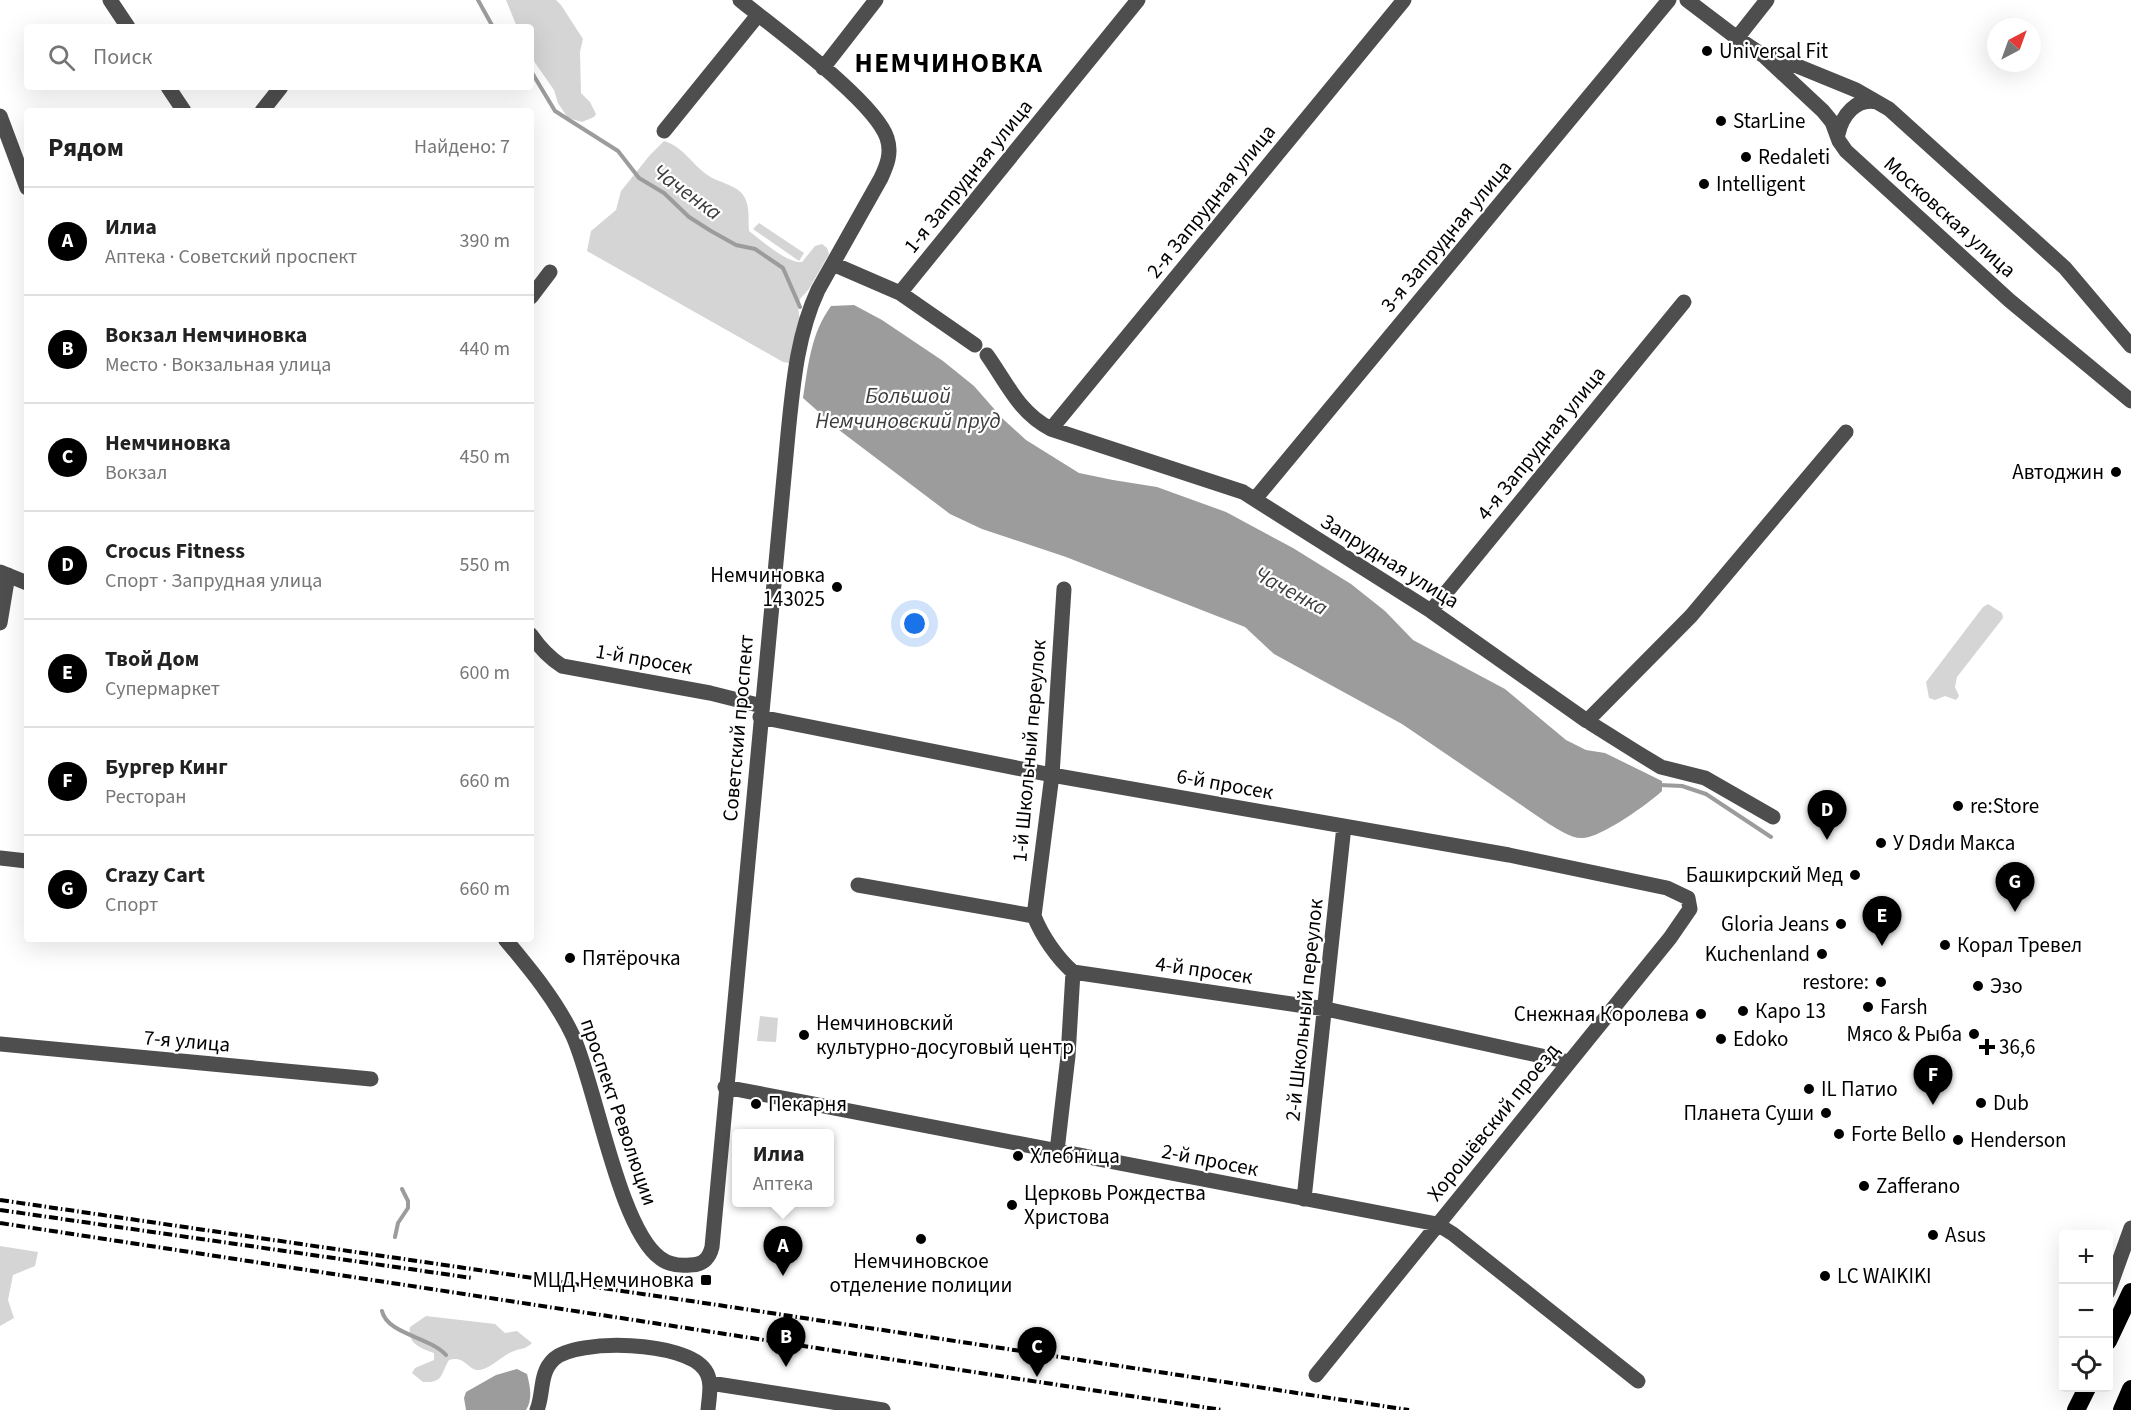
<!DOCTYPE html>
<html lang="ru">
<meta charset="utf-8">
<style>
:root{--surface:#fff;--page:#f6f6f6;--text:#222;--muted:#767676;--line:#e0e0e0;--accent:#000}
body{margin:0;font-family:"Source Sans 3",sans-serif;background:var(--page);color:var(--text)}
.controls{position:absolute;right:18px;bottom:18px;display:grid;overflow:hidden;border-radius:6px;box-shadow:0 6px 24px #0002}
.controls button{width:54px;height:54px;display:grid;place-items:center;padding:0;border:0;border-bottom:2px solid var(--line);background:var(--surface);color:var(--text);font:30px sans-serif}
.compass{position:absolute;left:1987px;top:18px;width:54px;height:54px;border-radius:50%;background:var(--surface);box-shadow:0 6px 24px #0002;rotate:41deg}
.you{position:absolute;left:915px;top:624px;width:21px;height:21px;margin:-15px;border:4px solid #fff;border-radius:50%;background:#1a73e8;box-shadow:0 0 0 9px #1a73e833}
.badge{display:grid;place-items:center;width:39px;height:39px;border-radius:50%;background:var(--accent);color:#fff;font-size:20px;font-weight:700}
.pin{position:absolute;translate:-50% -50px;filter:drop-shadow(0 2px 3px #0008)}
.pin::after{content:'';position:absolute;top:32px;width:21px;height:18px;background:inherit;clip-path:polygon(0 0,100% 0,50% 100%)}
.popup{position:absolute;left:732px;top:1129px;width:102px;height:78px;box-sizing:border-box;display:grid;place-content:center;border-radius:6px;background:var(--surface);filter:drop-shadow(0 2px 4px #0005);font-size:20px;white-space:nowrap;color:var(--muted)}
.popup b{font-size:22px;color:var(--text)}
.popup::after{content:'';position:absolute;left:50%;top:100%;margin-left:-12px;border:12px solid transparent;border-top-color:var(--surface)}
.list{margin:0;padding:0;list-style:none}
h2{display:flex;justify-content:space-between;align-items:center;height:78px;margin:0;padding:0 24px;font-size:26px}
h2 small{font-size:20px;font-weight:400;color:var(--muted)}
.list li{display:grid;grid-template-columns:39px 1fr auto;gap:18px;align-items:center;box-sizing:border-box;height:108px;padding:0 24px;border-top:2px solid var(--line)}
.list b{display:block;font-size:22px;white-space:nowrap}
.list p{margin:0;font-size:20px;white-space:nowrap;color:var(--muted)}
.list em{font-size:20px;font-style:normal;color:var(--muted)}
.icon{flex:none;width:33px;height:33px;fill:none;stroke:currentColor;stroke-width:2;stroke-linecap:round;stroke-linejoin:round}
.map{position:relative;flex:none;width:2131px;height:1410px;overflow:hidden}
.search{position:absolute;background:var(--surface);box-shadow:0 6px 24px #0002;left:24px;top:24px;width:510px;height:66px;display:flex;align-items:center;gap:15px;box-sizing:border-box;padding:0 21px;border-radius:6px;color:var(--muted);font-size:22px}
.panel{position:absolute;background:var(--surface);box-shadow:0 6px 24px #0002;left:24px;top:108px;width:510px;height:834px;border-radius:6px}
.map>svg:first-child{display:block}
</style>
<div class="map">
<svg width="2131" height="1410" viewBox="0 0 2131 1410">
<rect width="100%" height="100%" fill="#fff"/>
<!-- green -->
<path fill="#d5d5d5" d="M506,0H556L561,5L583,39L580,52L581,93L590,102L596,114L594,117L582,122L568,118L558,103L554,90L531,57V27H517Z
M664,141C684,147 693,166 709,176C719,183 739,185 745,198C750,209 748,219 749,231C761,240 788,264 802,262L815,246L822,244L827,248L829,254L809,289L800,299L798,306L800,322L789,363L783,362L587,251L591,231L616,210L621,191L650,155Z
M759,223L804,253L799,261L753,229Z
M1988,604L2002,613L2003,618L1957,677L1955,687L1959,696L1956,700L1945,696L1935,700L1929,698L1926,682L1983,607Z
M760,1016L778,1018L776,1042L757,1041Z
M0,1246L38,1252L35,1266L13,1275L8,1300L14,1318L0,1326Z
M426,1316L495,1324L505,1333L517,1331L532,1343C526,1349 522,1348 514,1351C502,1355 493,1367 480,1370C468,1372 466,1355 449,1360C440,1375 444,1383 423,1382L412,1373L415,1368L434,1360V1353C421,1348 407,1344 410,1327Z"/>
<!-- water -->
<path fill="#9c9c9c" d="M854,305L882,320L943,361L974,386L1003,419L1026,440L1079,473L1113,480L1157,487L1226,512L1293,548L1351,584L1385,611L1413,640L1505,689L1566,740L1586,750L1605,753L1662,781V791C1648,804 1602,837 1583,838C1571,839 1558,829 1549,824L1402,724L1274,654L1245,627L1066,557L982,529L950,514L839,430L803,398C808,366 811,333 831,306Z
M517,1369L527,1374C530,1386 533,1399 526,1410H466L464,1398L466,1392L496,1375Z"/>
<g fill="none" stroke-linecap="round" stroke-linejoin="round">
<!-- stream -->
<path stroke="#9c9c9c" stroke-width="4" d="M478,0L493,27
M531,71L555,111L618,151L639,178L664,193L689,217L711,231L736,245L755,249L783,268L800,307
M1660,785L1682,786L1706,794L1771,837
M395,1237L398,1223L408,1208V1201L402,1189
M382,1311C387,1334 430,1337 446,1355"/>
<!-- minor -->
<path stroke="#4e4e4e" stroke-width="15" d="M110,0L128,27
M1687,0L1737,38L1764,56L1823,111L1832,122L1839,141L1846,151L2009,300L2131,401
M1737,38L1767,0
M1768,54L1856,90L1889,109L2065,268L2131,346
M823,68L876,0
M168,87L184,111
M262,111L281,87
M0,116L27,188
M664,131L758,15
M1838,134C1842,116 1856,97 1877,102
M833,264L900,293L975,345
M900,293L1138,0
M531,297L550,272
M987,355C1007,383 1019,413 1051,429L1243,492L1431,611L1587,721L1638,753L1661,767L1705,778L1773,817
M1051,429L1404,0
M1255,499L1669,0
M0,572L27,583
M1431,611L1684,302
M0,623L8,575
M531,635C540,648 548,657 562,666L710,693L762,706
M760,717L1052,775L1509,855L1667,888L1688,898L1690,909L1670,938L1316,1375
M1587,721L1691,616L1846,432
M0,858L27,861
M858,885L1034,916C1042,936 1057,958 1073,972L1326,1009L1569,1062
M1034,916L1052,775L1064,589
M505,939C530,969 556,1000 573,1036C596,1087 619,1228 660,1258C669,1265 680,1266 690,1265C703,1265 709,1259 712,1247L788,434C793,385 797,335 818,290L881,178C887,165 892,153 887,138C875,101 774,28 740,0
M0,1044L371,1079
M725,1087L1437,1224L1453,1234L1638,1381
M1057,1151L1068,1056L1073,972
M1304,1199L1344,826
M2108,1292L2131,1228
M710,1383L883,1410
M537,1410C544,1392 539,1373 554,1359C577,1338 686,1341 705,1370C713,1381 709,1397 708,1410"/>
<!-- highway -->
<path stroke="#000" stroke-width="18" d="M2108,1341L2131,1292
M2076,1410L2087,1388
M2122,1410L2131,1389"/>
<!-- rail -->
<path stroke="#000" stroke-width="4" stroke-dasharray="9 3 1.5 3" stroke-linecap="butt" d="M0,1200L718,1305L1409,1410
M0,1210L472,1278
M0,1223L1222,1410"/>
</g>
<!-- markers -->
<g fill="#000" stroke="#fff" stroke-width="2">
<circle cx="1707" cy="51" r="6"/>
<circle cx="1721" cy="121" r="6"/>
<circle cx="1746" cy="157" r="6"/>
<circle cx="1704" cy="184" r="6"/>
<circle cx="2116" cy="472" r="6"/>
<circle cx="837" cy="587" r="6"/>
<circle cx="1958" cy="806" r="6"/>
<circle cx="1881" cy="843" r="6"/>
<circle cx="1855" cy="875" r="6"/>
<circle cx="1841" cy="924" r="6"/>
<circle cx="1945" cy="945" r="6"/>
<circle cx="1822" cy="954" r="6"/>
<circle cx="570" cy="958" r="6"/>
<circle cx="1881" cy="982" r="6"/>
<circle cx="1978" cy="986" r="6"/>
<circle cx="1868" cy="1007" r="6"/>
<circle cx="1743" cy="1011" r="6"/>
<circle cx="1701" cy="1014" r="6"/>
<circle cx="1974" cy="1034" r="6"/>
<circle cx="804" cy="1035" r="6"/>
<circle cx="1721" cy="1039" r="6"/>
<path d="M1984 1038h6v6h6v6h-6v6h-6v-6h-6v-6h6z"/>
<circle cx="1809" cy="1089" r="6"/>
<circle cx="1981" cy="1103" r="6"/>
<circle cx="756" cy="1104" r="6"/>
<circle cx="1826" cy="1113" r="6"/>
<circle cx="1839" cy="1134" r="6"/>
<circle cx="1958" cy="1140" r="6"/>
<circle cx="1018" cy="1156" r="6"/>
<circle cx="1864" cy="1186" r="6"/>
<circle cx="1012" cy="1205" r="6"/>
<circle cx="1933" cy="1235" r="6"/>
<circle cx="921" cy="1239" r="6"/>
<circle cx="1825" cy="1276" r="6"/>
<rect x="700" y="1274" width="12" height="12" rx="3"/>
</g>
<g text-anchor="middle" dominant-baseline="central" stroke-width="4.5" stroke-linejoin="round" paint-order="stroke">
<!-- poi labels -->
<g font-size="21" fill="#000" stroke="#fff" text-anchor="start">
<text x="1719" y="51">Universal Fit</text>
<text x="1733" y="121">StarLine</text>
<text x="1758" y="157">Redaleti</text>
<text x="1716" y="184">Intelligent</text>
<text x="2104" y="472" text-anchor="end">Автоджин</text>
<text x="825" y="575" text-anchor="end">Немчиновка<tspan x="825" dy="24">143025</tspan></text>
<text x="1970" y="806">re:Store</text>
<text x="1893" y="843">У Dяdи Макса</text>
<text x="1843" y="875" text-anchor="end">Башкирский Мед</text>
<text x="1829" y="924" text-anchor="end">Gloria Jeans</text>
<text x="1957" y="945">Корал Тревел</text>
<text x="1810" y="954" text-anchor="end">Kuchenland</text>
<text x="582" y="958">Пятёрочка</text>
<text x="1869" y="982" text-anchor="end">restore:</text>
<text x="1990" y="986">Эзо</text>
<text x="1880" y="1007">Farsh</text>
<text x="1755" y="1011">Каро 13</text>
<text x="1689" y="1014" text-anchor="end">Снежная Королева</text>
<text x="816" y="1023">Немчиновский<tspan x="816" dy="24">культурно-досуговый центр</tspan></text>
<text x="1962" y="1034" text-anchor="end">Мясо &amp; Рыба</text>
<text x="1733" y="1039">Edoko</text>
<text x="1999" y="1047">36,6</text>
<text x="1821" y="1089">IL Патио</text>
<text x="1993" y="1103">Dub</text>
<text x="768" y="1104">Пекарня</text>
<text x="1814" y="1113" text-anchor="end">Планета Суши</text>
<text x="1851" y="1134">Forte Bello</text>
<text x="1970" y="1140">Henderson</text>
<text x="1030" y="1156">Хлебница</text>
<text x="1876" y="1186">Zafferano</text>
<text x="1024" y="1193">Церковь Рождества<tspan x="1024" dy="24">Христова</tspan></text>
<text x="1945" y="1235">Asus</text>
<text x="921" y="1261" text-anchor="middle">Немчиновское<tspan x="921" dy="24">отделение полиции</tspan></text>
<text x="1837" y="1276">LC WAIKIKI</text>
<text x="694" y="1280" text-anchor="end">МЦД Немчиновка</text>
</g>
<!-- street labels -->
<g font-size="21" fill="#000" stroke="#fff">
<text transform="translate(968 176) rotate(-51)">1-я Запрудная улица</text>
<text transform="translate(1211 201) rotate(-51)">2-я Запрудная улица</text>
<text transform="translate(1950 217) rotate(42)">Московская улица</text>
<text transform="translate(1446 236) rotate(-50)">3-я Запрудная улица</text>
<text transform="translate(1541 443) rotate(-51)">4-я Запрудная улица</text>
<text transform="translate(1390 561) rotate(32)">Запрудная улица</text>
<text transform="translate(644 659) rotate(10)">1-й просек</text>
<text transform="translate(738 728) rotate(-85)">Советский проспект</text>
<text transform="translate(1029 751) rotate(-85)">1-й Школьный переулок</text>
<text transform="translate(1225 784) rotate(10)">6-й просек</text>
<text transform="translate(1204 970) rotate(8)">4-й просек</text>
<text transform="translate(1304 1010) rotate(-84)">2-й Школьный переулок</text>
<text transform="translate(187 1041) rotate(5)">7-я улица</text>
<text transform="translate(619 1112) rotate(71)">проспект Революции</text>
<text transform="translate(1493 1122) rotate(-51)">Хорошёвский проезд</text>
<text transform="translate(1210 1160) rotate(11)">2-й просек</text>
</g>
<!-- water labels -->
<g font-size="22" font-style="italic" fill="#3d3d3d" stroke="#fff">
<text transform="translate(687 192) rotate(36)">Чаченка</text>
<text x="908" y="396">Большой<tspan x="908" dy="25">Немчиновский пруд</tspan></text>
<text transform="translate(1291 591) rotate(28)">Чаченка</text>
</g>
<!-- district labels -->
<g font-size="27" font-weight="bold" letter-spacing="1.5" fill="#000" stroke="#fff">
<text x="949" y="63">НЕМЧИНОВКА</text>
</g>
</g>
</svg>
<div class="controls">
<button>+</button>
<button>−</button>
<button><svg class="icon" aria-label="locate" viewBox="0 0 24 24"><circle cx="12" cy="12" r="6"/><path d="M12 2v4M12 18v4M2 12h4M18 12h4"/></svg></button>
</div>
<svg class="compass" viewBox="-18 -18 36 36"><path d="M0-13l5 13h-10z" fill="#e53935"/><path d="M0 13l5-13h-10z" fill="#767676"/></svg>
<div class="you"></div>
<div class="pin badge" style="left:783px;top:1276px">A</div>
<div class="popup"><b>Илиа</b>Аптека</div>
<div class="pin badge" style="left:786px;top:1367px">B</div>
<div class="pin badge" style="left:1037px;top:1377px">C</div>
<div class="pin badge" style="left:1827px;top:840px">D</div>
<div class="pin badge" style="left:1882px;top:946px">E</div>
<div class="pin badge" style="left:1933px;top:1105px">F</div>
<div class="pin badge" style="left:2015px;top:912px">G</div>
<div class="search"><svg class="icon" aria-label="search" viewBox="0 0 24 24"><circle cx="10" cy="10" r="6"/><path d="M15 15l6 6"/></svg>Поиск</div>
<section class="panel">
<h2>Рядом<small>Найдено: 7</small></h2>
<ul class="list">
<li><span class="badge">A</span><div><b>Илиа</b><p>Аптека · Советский проспект</p></div><em>390 m</em></li>
<li><span class="badge">B</span><div><b>Вокзал Немчиновка</b><p>Место · Вокзальная улица</p></div><em>440 m</em></li>
<li><span class="badge">C</span><div><b>Немчиновка</b><p>Вокзал</p></div><em>450 m</em></li>
<li><span class="badge">D</span><div><b>Crocus Fitness</b><p>Спорт · Запрудная улица</p></div><em>550 m</em></li>
<li><span class="badge">E</span><div><b>Твой Дом</b><p>Супермаркет</p></div><em>600 m</em></li>
<li><span class="badge">F</span><div><b>Бургер Кинг</b><p>Ресторан</p></div><em>660 m</em></li>
<li><span class="badge">G</span><div><b>Crazy Cart</b><p>Спорт</p></div><em>660 m</em></li>
</ul>
</section>
</div>
